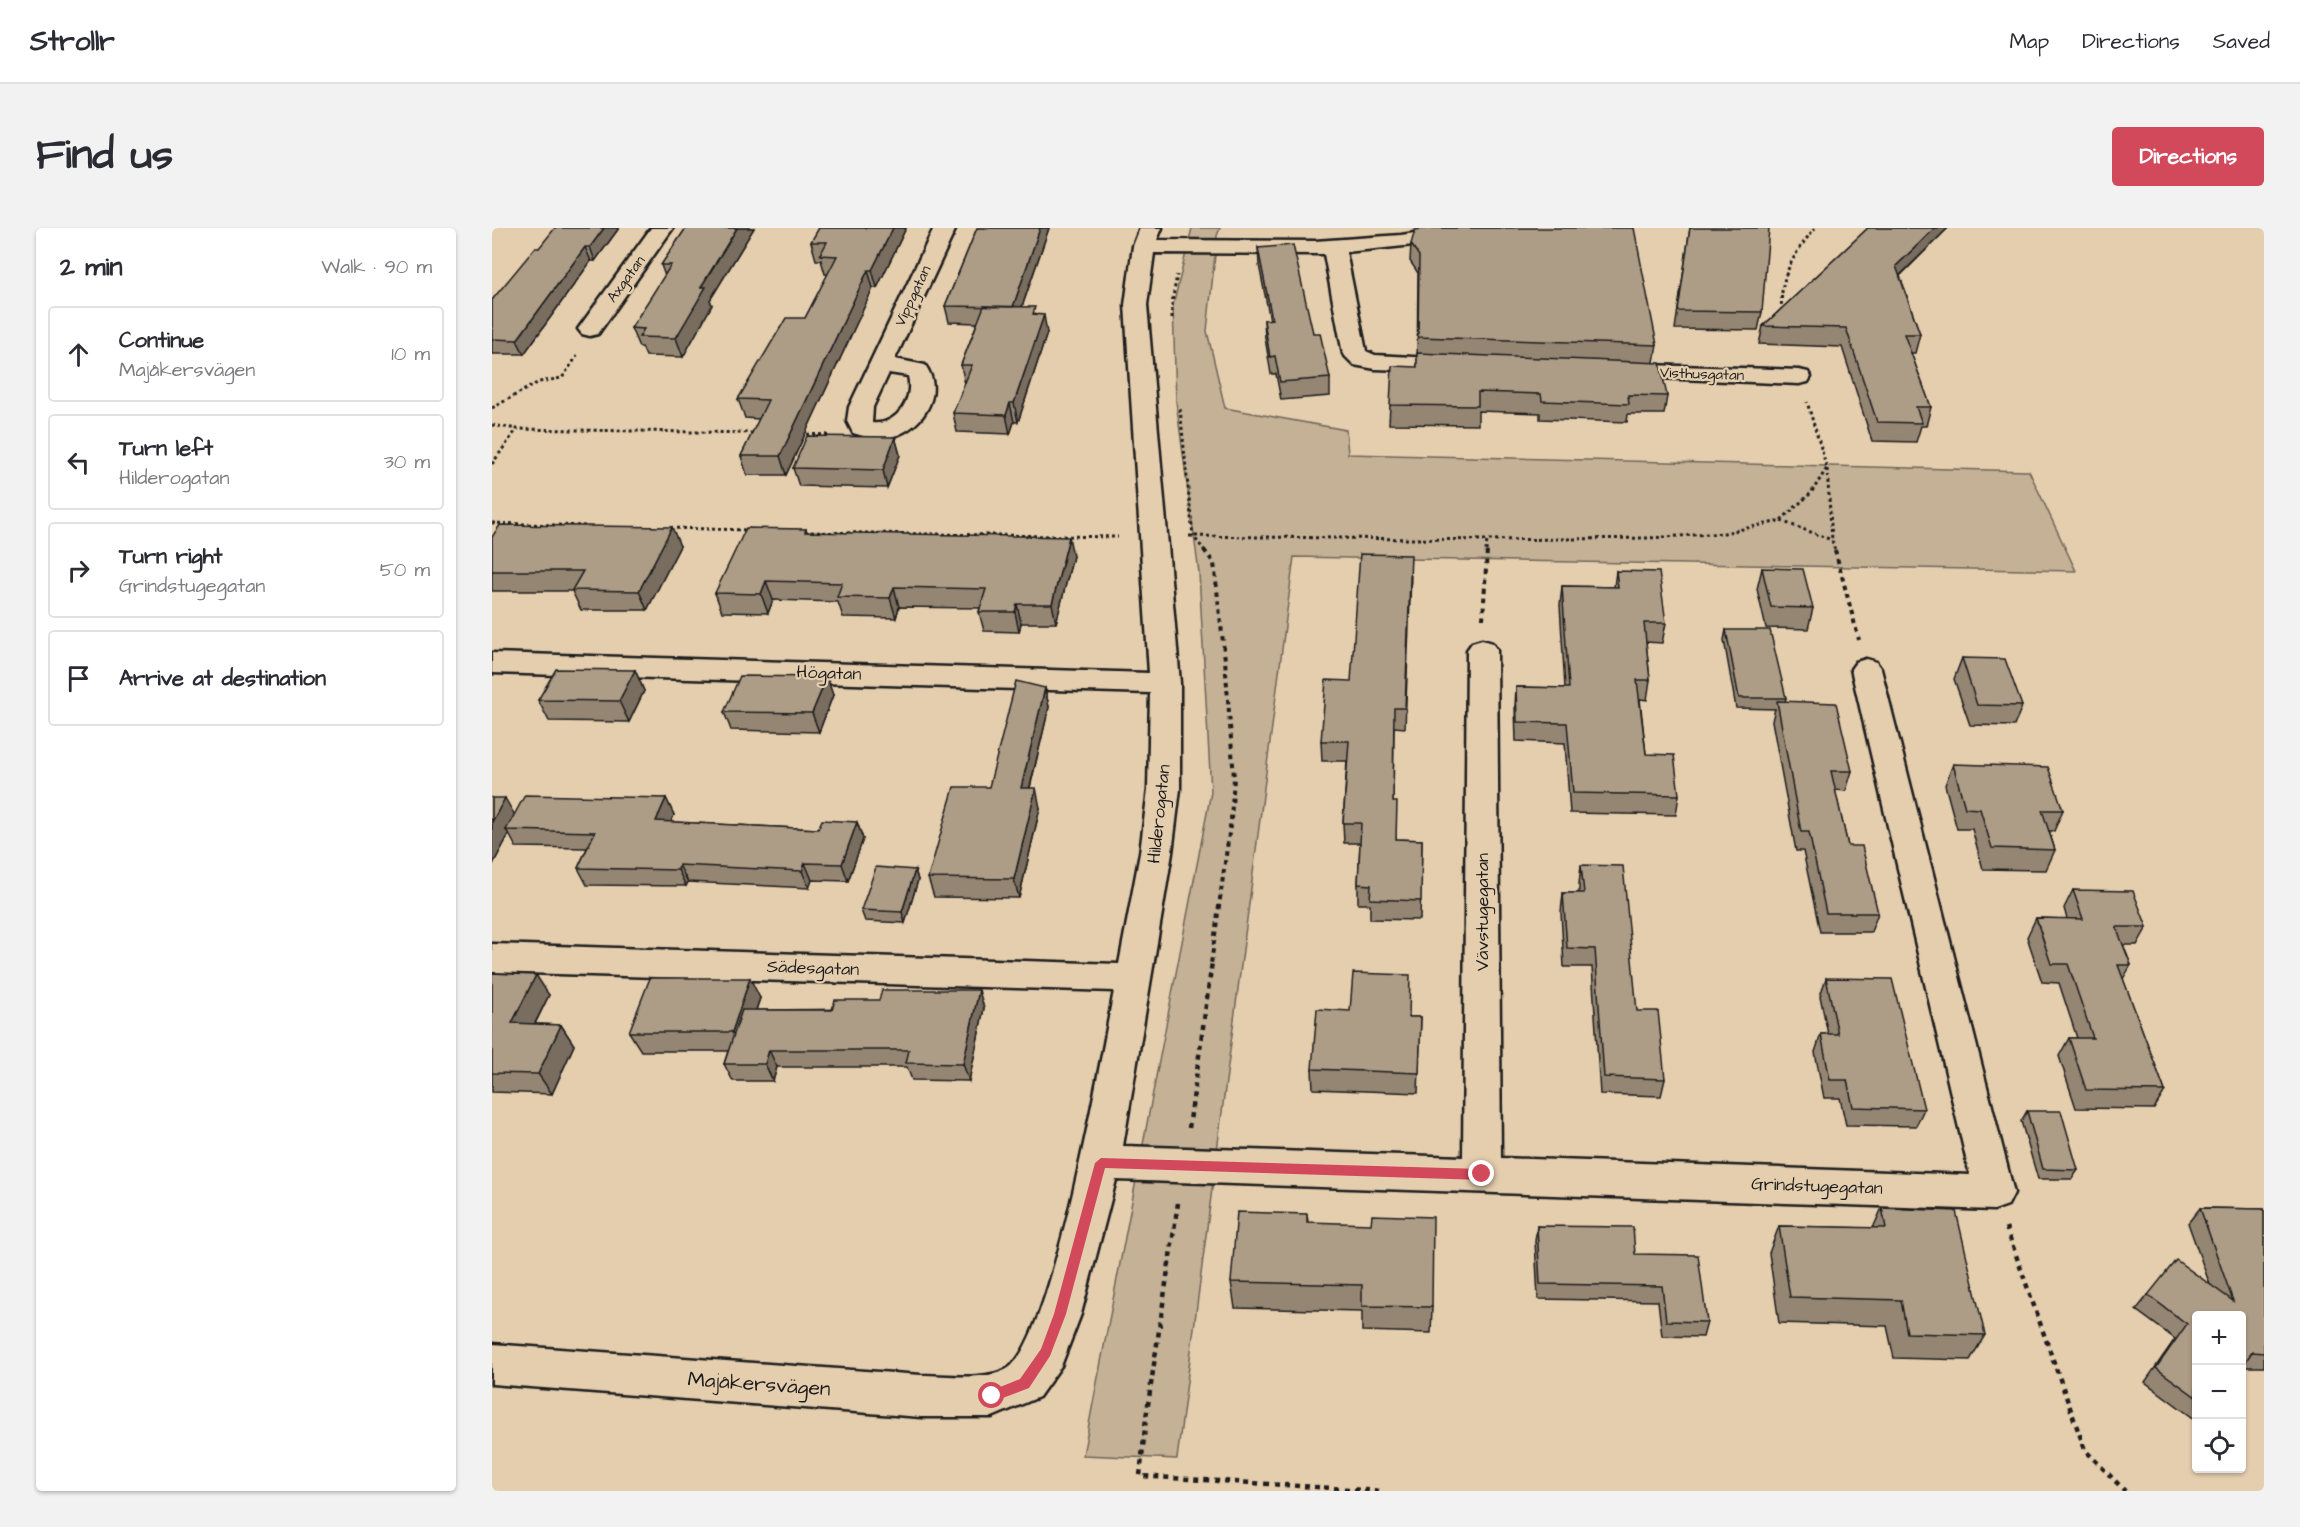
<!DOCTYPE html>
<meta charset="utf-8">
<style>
:root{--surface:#fff;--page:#f2f2f3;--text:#2b2b33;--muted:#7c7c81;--line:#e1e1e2;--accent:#d1495b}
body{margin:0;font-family:"Architects Daughter",sans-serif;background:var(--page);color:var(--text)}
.controls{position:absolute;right:18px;bottom:18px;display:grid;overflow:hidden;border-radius:6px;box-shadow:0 2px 4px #0004}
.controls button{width:54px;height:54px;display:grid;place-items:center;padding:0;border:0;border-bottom:2px solid var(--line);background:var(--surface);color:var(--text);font:30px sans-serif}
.stop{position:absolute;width:18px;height:18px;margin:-14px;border:4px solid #d1495b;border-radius:50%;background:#fff}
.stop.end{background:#d1495b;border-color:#fff;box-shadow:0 2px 6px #0008}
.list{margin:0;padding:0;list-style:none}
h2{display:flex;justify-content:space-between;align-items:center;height:78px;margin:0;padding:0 24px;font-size:26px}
h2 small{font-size:20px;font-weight:400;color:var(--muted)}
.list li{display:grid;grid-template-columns:39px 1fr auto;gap:18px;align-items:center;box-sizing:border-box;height:96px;margin:0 12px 12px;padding:0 12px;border:2px solid var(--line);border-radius:6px}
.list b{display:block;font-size:22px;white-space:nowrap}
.list p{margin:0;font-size:20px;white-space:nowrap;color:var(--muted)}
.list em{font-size:20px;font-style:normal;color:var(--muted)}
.icon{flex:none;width:33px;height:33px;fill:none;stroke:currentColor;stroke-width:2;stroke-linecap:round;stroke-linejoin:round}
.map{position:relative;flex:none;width:1772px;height:1263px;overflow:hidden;border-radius:6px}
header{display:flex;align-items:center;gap:36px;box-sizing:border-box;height:84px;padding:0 30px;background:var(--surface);border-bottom:2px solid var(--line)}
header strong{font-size:28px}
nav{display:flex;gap:33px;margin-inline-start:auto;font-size:21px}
.intro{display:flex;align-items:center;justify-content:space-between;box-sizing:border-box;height:144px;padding:0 36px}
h1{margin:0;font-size:42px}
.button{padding:15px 27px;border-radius:6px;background:var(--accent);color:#fff;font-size:21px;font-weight:700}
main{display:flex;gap:36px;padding:0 36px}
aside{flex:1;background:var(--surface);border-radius:6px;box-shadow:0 2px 4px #0004}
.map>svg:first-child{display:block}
</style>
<header>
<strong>Strollr</strong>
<nav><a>Map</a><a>Directions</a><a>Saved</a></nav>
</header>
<div class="intro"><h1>Find us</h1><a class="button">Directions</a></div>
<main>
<aside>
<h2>2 min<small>Walk · 90 m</small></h2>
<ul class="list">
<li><svg class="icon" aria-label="ahead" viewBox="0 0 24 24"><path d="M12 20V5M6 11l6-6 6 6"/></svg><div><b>Continue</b><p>Majåkersvägen</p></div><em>10 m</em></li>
<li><svg class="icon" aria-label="left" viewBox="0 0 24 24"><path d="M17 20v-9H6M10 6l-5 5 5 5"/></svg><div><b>Turn left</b><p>Hilderogatan</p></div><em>30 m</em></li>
<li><svg class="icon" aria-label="right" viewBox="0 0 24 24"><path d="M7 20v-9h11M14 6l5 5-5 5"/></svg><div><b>Turn right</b><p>Grindstugegatan</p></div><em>50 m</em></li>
<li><svg class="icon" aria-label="arrive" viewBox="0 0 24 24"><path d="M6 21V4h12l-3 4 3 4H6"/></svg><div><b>Arrive at destination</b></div></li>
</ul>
</aside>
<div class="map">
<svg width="1772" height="1263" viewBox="0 0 1772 1263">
<rect width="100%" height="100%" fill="#e5ceae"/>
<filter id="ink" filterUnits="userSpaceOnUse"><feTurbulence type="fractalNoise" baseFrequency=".0167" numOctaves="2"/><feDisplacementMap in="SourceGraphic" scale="12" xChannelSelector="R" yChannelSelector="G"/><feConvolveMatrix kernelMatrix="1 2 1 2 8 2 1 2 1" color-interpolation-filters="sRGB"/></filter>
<g filter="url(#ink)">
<!-- green -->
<path fill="#c4b196" stroke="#706659" stroke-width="1.5" d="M700,0H728L725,8L715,103L733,180L854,202L856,226L1537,243L1584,343L802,329L685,1231L591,1227L719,564L707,345L684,174L681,78Z"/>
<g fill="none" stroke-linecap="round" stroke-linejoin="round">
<!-- minor casing -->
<g stroke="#1c1c1c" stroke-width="5">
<path id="minor" d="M159,0H181L106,106L98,108L90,106L86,101Z
M442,0H464L403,131L433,137C455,167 427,205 394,210C383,212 372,208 361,205L355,193L357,179ZM397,145L416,148C422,171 405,198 380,195L381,179Z
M648,0H670L665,12L823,13L909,7L958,0H1004L1001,5L951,14L854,24L874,123L883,127L978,132L982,137L978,142L970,144L883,141L862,137L851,126L832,26L662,25L655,77L688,455V561L680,625L631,918L971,929L975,422L980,415L990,412L1000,415L1005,422L1009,930L1478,947L1359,441L1364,434L1374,431L1384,434L1389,441L1522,965L1516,977L1502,982L624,952L589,1086L569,1138L547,1169L500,1189H429L0,1156V1116L429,1147C453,1147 494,1153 515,1141C560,1116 610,824 622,763L0,744V716L627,736L648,625L656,561L658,465L0,445V425L657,445L633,77L641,18Z
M1126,136L1307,142L1316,144L1319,149L1316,154L1307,156L1118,148L1114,143L1118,138Z"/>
</g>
<!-- path-far2 -->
<path stroke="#1c1c1c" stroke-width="3" stroke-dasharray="3 3" stroke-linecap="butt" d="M1290,83C1286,50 1303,24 1323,0
M680,90V74L685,47
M0,180L47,154L70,150L85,128
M688,181L701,308L713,323
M0,197L25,201L263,205
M309,206L338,207
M0,236L25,201
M1335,241L1340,312L1343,323
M1289,293L1340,312
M0,295L95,298
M178,300L257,302
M313,304L626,309
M697,308L995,312L1157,310L1232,305L1288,293L1319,265L1335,240L1315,174
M994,323L995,312"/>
<!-- path-far1 -->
<path stroke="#1c1c1c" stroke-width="4" stroke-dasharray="4.5 4.5" stroke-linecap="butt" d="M712,322L722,335L733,432L742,550L739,591L719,736
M1343,322L1367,412
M991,391L995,322"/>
<!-- path -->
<path stroke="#1c1c1c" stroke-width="4.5" stroke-dasharray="5 5" stroke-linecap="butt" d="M697,900L720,734
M686,975L654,1190L648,1248L888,1263
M1514,999L1593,1222L1633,1263"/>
<!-- minor -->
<use href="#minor" fill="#e5ceae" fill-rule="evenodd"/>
</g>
<!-- wall -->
<path fill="#958673" stroke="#1c1c1c" stroke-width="1.5" d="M127,0L103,33H99L32,126H0V72L47,20Z
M194,0H262L218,72L220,77L191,129L154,128L150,119H147L139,100L173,48L169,37Z
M327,0H414L385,60H381L294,247H255L249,228L267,191L253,190L246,171L313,90L336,46H333L329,32H324L319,14Z
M485,0H557L530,79L545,87L555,105L526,194H522L518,206L465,204L461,185L473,156L469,137L485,95L457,94L453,78Z
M1198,0L1270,84L1266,102L1183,101Z
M1376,0H1456L1408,48L1428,106L1423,125H1419L1439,179L1434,198H1429L1424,214L1380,213L1350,119L1267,116L1271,98Z
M919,16L1165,117L1162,134L1175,168L1172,186H1136L1135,194L1048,191V185L986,183V197L897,196L898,177L925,139L926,45L918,33Z
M766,20L821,105L838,150V168L789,172L784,146H779L773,110L772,92H778L767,37Z
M403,209L408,227L395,260L307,258L301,240Z
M314,301L315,304L581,328L564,395H529L527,404L492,403L487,384L488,380L407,379L404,390L351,389L346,374L281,372L276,385L230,384L223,365Z
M0,309L188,318L155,382H89L80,363H0Z
M1270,340L1321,380L1316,401L1274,400L1265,361Z
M1124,343L1174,395L1170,415L1154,414L1158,452L1155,472L1148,471L1154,526L1187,567L1184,587L1078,585L1073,515L1024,513L1023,479L1024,459L1073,460L1068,377L1070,358L1122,359Z
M919,347L913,500L902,499L901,574L904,611L930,612L928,692L878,691V676H866V656L868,615H852L851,595L855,533H830L829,513L859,453Z
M1234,402L1294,470L1293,474L1360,543L1354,563L1343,562L1356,618L1386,685L1379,704H1328L1311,623H1304L1280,493L1283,481L1244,480L1232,412Z
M1470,430L1530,478L1522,498L1478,497L1462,451Z
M143,442L152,463L137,494L57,493L46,472Z
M553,460L557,479L538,560L548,580L527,670L442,669L436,650L497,559Z
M341,467L327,504L239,502L232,484Z
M1461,536L1571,582L1562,603H1557L1563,622L1554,642L1491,641L1480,601H1465L1453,557Z
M0,570L22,587L174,570L182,587L179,594L326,601L365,594L371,611L356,653L320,652L317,660L196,654L194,658L95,657L86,640L95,620L24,619L17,606L0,638Z
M1089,637L1145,783L1173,851L1169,868L1108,866L1100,739H1072L1069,684L1071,665H1087V656Z
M423,642L426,652L413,695L373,693L369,682Z
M1581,662L1655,699L1645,717H1631L1639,737L1631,751L1673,863L1662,881L1584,880L1567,828L1577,810H1585L1567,755L1550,754L1535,709L1544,690L1575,691L1572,680Z
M0,745L57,767L43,796L69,797L82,817L60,866L0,864Z
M1334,750L1432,881L1424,898L1354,897L1348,870H1332L1323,824L1329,806H1336L1328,768Z
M268,770L264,782L492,780L477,853L420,852L415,839H285L281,853H241L232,836L236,823H149L137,804Z
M917,789H929L926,865L821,861L820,841Z
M1535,883L1586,942L1580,951H1546L1529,893Z
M1390,980L1493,1107L1478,1132L1402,1130L1395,1098L1287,1095L1277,1025L1287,998L1381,1000Z
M1708,980L1772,981V1139H1750L1704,1088V1192L1653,1154L1683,1111L1644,1082L1656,1067L1718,1057L1696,995Z
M815,986L816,994L940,1079L939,1105L870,1103V1083L743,1080L739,1054Z
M1045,998L1143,1026L1215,1094L1211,1109L1170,1108L1166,1073L1046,1071L1043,1013Z"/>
<!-- shaded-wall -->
<path fill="#796d5e" stroke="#1c1c1c" stroke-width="1.5" d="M112,0H127L103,33L98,19Z
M245,0H262L218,72L220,77L191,129L184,110L209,59Z
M401,0H414L385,60L380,42Z
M548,0H557L524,96L521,79Z
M1443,0H1456L1399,56L1404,38Z
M93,19L99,33L32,126L25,112Z
M376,42L381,60L294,247L288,228Z
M552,87L555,105L526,194L522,175Z
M518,175L522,194L518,206L514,187Z
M403,209L408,227L395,260L391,242Z
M180,299L188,318L155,382L147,363Z
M577,309L581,328L564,395L560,376Z
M274,353L281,372L276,385L269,366Z
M402,359L407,379L404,390L398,370Z
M525,376L529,395L527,404L523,384Z
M143,442L152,463L137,494L127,473Z
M335,449L341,467L327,504L320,485Z
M553,460L557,479L533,579L529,560Z
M544,560L548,580L527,670L522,651Z
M13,570L25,591L14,602L17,606L0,638V594Z
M174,570L182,587L172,610L164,593Z
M365,594L371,611L356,653L350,636Z
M313,635L320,652L317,660L310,643Z
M187,637L196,654L194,658L186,642Z
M423,642L426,652L413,695L410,684Z
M44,747L57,767L33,815L20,795Z
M258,750L268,770L250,823L240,804Z
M487,762L492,780L477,853L471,836Z
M69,797L82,817L60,866L46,846Z
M277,822L285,839L281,853L273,836Z"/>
<!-- building -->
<path fill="#ad9c86" stroke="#1c1c1c" stroke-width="1.5" d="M63,0H112L98,19H93L25,112L0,111V72L43,20H47Z
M194,0H245L209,59H214L184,110L147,109L152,101L139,100L179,37H169Z
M327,0H401L380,42H376L288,228H249L276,172L246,171L294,90H313L345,28L328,27L335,14H319Z
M485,0H548L521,79L453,78Z
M938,0H1142L1165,117L926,109L927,28L919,16L923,2Z
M1198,0H1277L1270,84L1186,83Z
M1376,0H1443L1404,38L1428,106H1412L1439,179H1424L1430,195L1385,194L1354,100L1271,98Z
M801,17L821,105H828L838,150L788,154L783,128L778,129L772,92L780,91L766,20Z
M492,78L543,79L541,86L552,87L522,175H518L514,187L461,185L480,137H469Z
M925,125L1168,135L1175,168L1136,167L1137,176L1050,173L1049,166L986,164V178L898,177L900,138L925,139Z
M315,208L403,209L391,242L301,240Z
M8,297L180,299L147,363L80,362L91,343H0V309Z
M254,300L314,301L313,304L577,309L560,376H525L523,384H487L494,361L402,359L398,370L345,369L350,355L274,353L269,366L223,365Z
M868,326L919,327L913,480H902L901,574H905L904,611L930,612L929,673L878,671L879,657L866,656L869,595H851L857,513H829L834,452L859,453Z
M1270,340L1311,341L1321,380L1279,379Z
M1124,343L1167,344L1174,395H1152L1158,452H1145L1154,526L1182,527L1187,567L1081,565L1075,495L1025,494L1024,459L1077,460L1070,358L1126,359Z
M1234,402H1278L1294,470H1247Z
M1470,430L1513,431L1530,478L1485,477Z
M64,441L143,442L127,473L46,472Z
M248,448L335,449L320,485L232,484Z
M524,453L553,460L529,560H544L522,651L436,650L462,559H497Z
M1285,473L1344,475L1360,543H1339L1356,618H1370L1386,685H1334L1317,604H1309Z
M1461,536L1556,539L1571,582H1550L1563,622L1500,620L1488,581L1473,580Z
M33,567L174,570L164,593L326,601L330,592L365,594L350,636L313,635L310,643L187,637L186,642L86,640L103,604L14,602Z
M0,570H13L0,594Z
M1089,637L1131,638L1145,783H1166L1173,851L1112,849L1103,721L1075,720L1071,665H1092Z
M384,639L423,642L410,684L369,682Z
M1581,662L1641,663L1655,699H1624L1639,737H1626L1673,863L1594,862L1577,810H1601L1576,736H1559L1544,690L1591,691Z
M0,745L44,747L20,795L69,797L46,846L0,845Z
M861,745L918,747L917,789H929L927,845L820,841L825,781L858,783Z
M158,750H258L240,804H137Z
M1334,750L1400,751L1432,881L1361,879L1355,852H1338L1329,806H1346Z
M390,762H487L471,836L414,835L417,822H277L273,836H232L250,782H340L343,772H387Z
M1535,883H1569L1586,942L1551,941Z
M1390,980L1464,983L1493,1107L1415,1105L1409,1072L1298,1069L1287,998L1394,1000Z
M1708,980L1772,981V1125L1760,1124L1749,1140V1088H1704V1169L1664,1140L1695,1096L1656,1067L1684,1032L1741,1073Z
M745,984L815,986V994L879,996L880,987L941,989L940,1079L870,1078V1057L739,1054Z
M1045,998L1141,999L1143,1026L1206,1027L1215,1094L1174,1093L1170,1058L1048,1056Z"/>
</g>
<!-- route -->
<path fill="#d1495b" d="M609,930L990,941L995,946L990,952L613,940L574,1086L558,1128L537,1160L500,1174L496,1173L494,1168L496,1164L528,1151L549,1121L562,1086L603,935Z"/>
<g text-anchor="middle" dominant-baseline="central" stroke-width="4.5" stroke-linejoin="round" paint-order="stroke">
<!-- far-street labels -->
<g font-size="15" fill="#1c1c1c" stroke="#e5ceae">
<text transform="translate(134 51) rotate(-54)">Axgatan</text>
<text transform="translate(421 68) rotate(-65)">Vippgatan</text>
<text transform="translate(1210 146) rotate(2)">Visthusgatan</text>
</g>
<!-- street labels -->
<g font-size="18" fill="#1c1c1c" stroke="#e5ceae">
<text transform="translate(337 445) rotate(2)">Högatan</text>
<text transform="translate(667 586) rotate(-84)">Hilderogatan</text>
<text transform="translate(990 684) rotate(-90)">Vävstugegatan</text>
<text transform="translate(321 740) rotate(2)">Sädesgatan</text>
<text transform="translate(1325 958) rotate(2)">Grindstugegatan</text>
</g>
<!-- near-street labels -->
<g font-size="21" fill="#1c1c1c" stroke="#e5ceae">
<text transform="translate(267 1156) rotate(4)">Majåkersvägen</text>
</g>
</g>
</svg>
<div class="controls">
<button>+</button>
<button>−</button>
<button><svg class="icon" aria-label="locate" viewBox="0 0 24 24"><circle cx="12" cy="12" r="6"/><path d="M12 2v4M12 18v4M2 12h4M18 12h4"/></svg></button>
</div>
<div class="stop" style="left:500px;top:1168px"></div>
<div class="stop end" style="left:990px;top:946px"></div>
</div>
</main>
